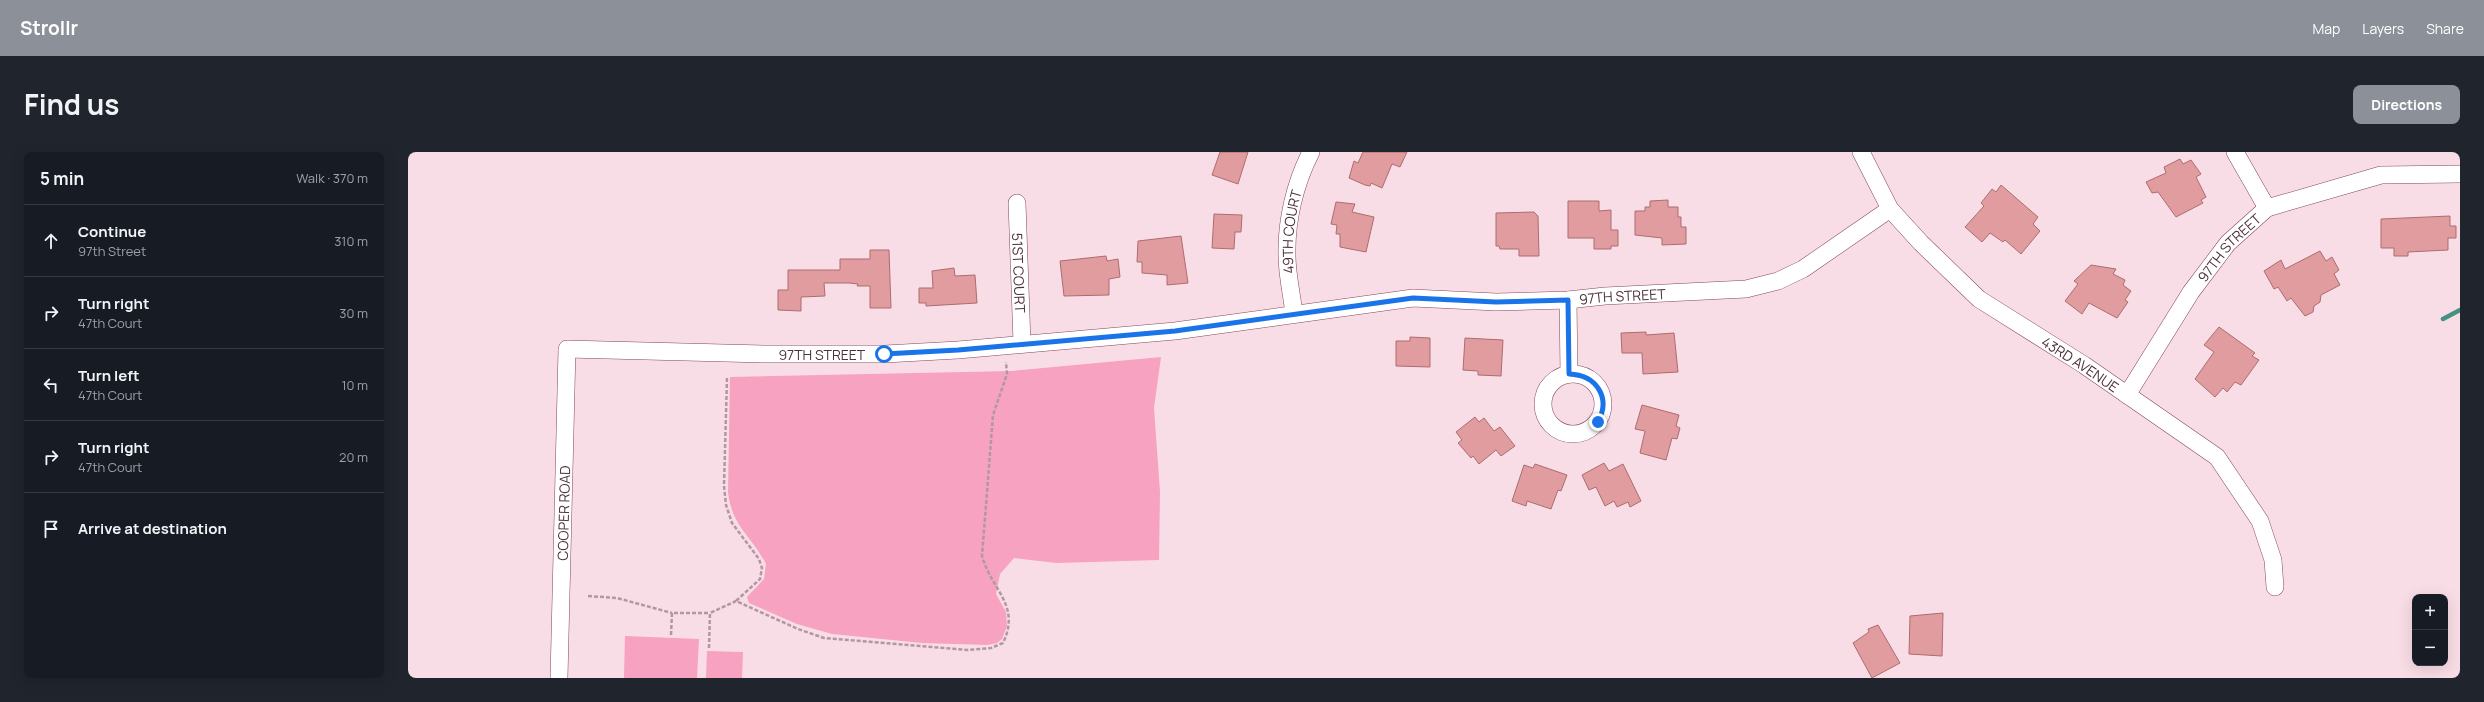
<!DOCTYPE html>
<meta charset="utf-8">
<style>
:root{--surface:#171b24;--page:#20242c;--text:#f1f3f6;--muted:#9ea1a6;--line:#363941;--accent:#8c9099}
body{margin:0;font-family:Manrope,sans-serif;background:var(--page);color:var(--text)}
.controls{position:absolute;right:12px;bottom:12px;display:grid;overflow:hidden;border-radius:8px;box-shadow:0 4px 16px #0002}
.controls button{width:36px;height:36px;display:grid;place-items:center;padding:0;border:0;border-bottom:1px solid var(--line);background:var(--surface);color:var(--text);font:20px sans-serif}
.stop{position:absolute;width:12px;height:12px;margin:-9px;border:3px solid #1a73e8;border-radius:50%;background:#fff}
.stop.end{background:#1a73e8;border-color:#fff;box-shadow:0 1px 4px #0008}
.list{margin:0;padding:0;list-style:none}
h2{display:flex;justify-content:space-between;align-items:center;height:52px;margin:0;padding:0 16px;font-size:17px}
h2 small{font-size:13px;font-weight:400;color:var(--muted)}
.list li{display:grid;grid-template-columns:26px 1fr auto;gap:12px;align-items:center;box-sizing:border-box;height:72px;padding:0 16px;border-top:1px solid var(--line)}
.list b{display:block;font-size:15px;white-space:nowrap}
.list p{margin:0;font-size:13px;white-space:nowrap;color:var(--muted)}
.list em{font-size:13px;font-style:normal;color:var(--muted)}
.icon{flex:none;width:22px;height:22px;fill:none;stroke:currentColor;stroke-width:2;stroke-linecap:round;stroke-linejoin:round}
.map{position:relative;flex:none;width:2052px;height:526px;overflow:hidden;border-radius:8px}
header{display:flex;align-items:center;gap:24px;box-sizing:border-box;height:56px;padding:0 20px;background:var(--accent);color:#fff}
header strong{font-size:19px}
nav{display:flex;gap:22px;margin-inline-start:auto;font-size:14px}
.intro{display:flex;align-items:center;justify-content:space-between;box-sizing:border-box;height:96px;padding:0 24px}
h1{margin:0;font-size:28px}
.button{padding:10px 18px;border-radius:8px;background:var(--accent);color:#fff;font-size:14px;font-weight:700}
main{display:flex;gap:24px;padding:0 24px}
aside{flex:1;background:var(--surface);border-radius:8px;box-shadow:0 4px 16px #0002}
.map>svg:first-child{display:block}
</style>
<header>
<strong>Strollr</strong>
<nav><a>Map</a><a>Layers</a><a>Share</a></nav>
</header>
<div class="intro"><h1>Find us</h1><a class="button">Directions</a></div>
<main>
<aside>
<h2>5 min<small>Walk · 370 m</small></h2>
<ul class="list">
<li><svg class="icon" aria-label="ahead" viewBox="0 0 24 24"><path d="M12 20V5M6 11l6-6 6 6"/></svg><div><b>Continue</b><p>97th Street</p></div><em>310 m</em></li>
<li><svg class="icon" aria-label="right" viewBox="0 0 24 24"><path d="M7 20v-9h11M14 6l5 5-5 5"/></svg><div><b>Turn right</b><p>47th Court</p></div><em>30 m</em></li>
<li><svg class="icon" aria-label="left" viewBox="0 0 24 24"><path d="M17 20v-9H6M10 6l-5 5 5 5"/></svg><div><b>Turn left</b><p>47th Court</p></div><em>10 m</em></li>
<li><svg class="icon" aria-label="right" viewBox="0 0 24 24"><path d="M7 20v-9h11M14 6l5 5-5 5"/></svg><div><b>Turn right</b><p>47th Court</p></div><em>20 m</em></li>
<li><svg class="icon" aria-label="arrive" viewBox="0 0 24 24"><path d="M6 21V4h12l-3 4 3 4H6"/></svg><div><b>Arrive at destination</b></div></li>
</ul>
</aside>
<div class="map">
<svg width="2052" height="526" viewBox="0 0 2052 526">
<rect width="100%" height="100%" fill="#f9dde6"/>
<!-- green -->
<path fill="#f6a2c0" d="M753,205L746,256L752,340L751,408L648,411L606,406L592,422L588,442L598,460L599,474L594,487L589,491L579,493L514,491L424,482L389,472L341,451L339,445L356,427L358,412C343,383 324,375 320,340L322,225L604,219Z
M217,484L291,487L289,526H216Z
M299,499L335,500L334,526H298Z"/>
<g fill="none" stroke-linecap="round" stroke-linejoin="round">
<!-- stream -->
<path stroke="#469082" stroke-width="4.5" d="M2035,167L2052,158"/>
</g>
<!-- building -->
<path fill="#e19c9f" stroke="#ad6c6f" d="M812,0H840L830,32L804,23Z
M955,0H999L992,15L984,12L974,36L963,31L962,34L957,33L941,26L946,9L950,11Z
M1772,7L1775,12L1783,8L1793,22L1788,25L1798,45L1793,48L1795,51L1768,65L1750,40L1744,41L1738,30L1758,21L1756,15Z
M1593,33L1630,65L1625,72L1632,79L1613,102L1597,88L1595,90L1582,81L1574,90L1557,75L1576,54L1573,51L1584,37L1588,40Z
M1260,48V55H1270V65H1273V75H1278V92L1254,93V86L1227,83V59H1237V55H1242V49Z
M1160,49H1191V59L1203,58V78H1210V94H1203V97H1186V86H1160Z
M928,50L947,52L944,60L966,65L958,100L932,95V82H928L929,73L923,72Z
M1126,60L1130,64L1131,104H1111V97H1092L1091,94H1088V61Z
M806,62L834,63L833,80H827L826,97L804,96Z
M2042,64V74H2048V86H2040V98L2000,100V104H1986V96H1973V67Z
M773,84L780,131L759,133V123L734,121V110H729L730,89Z
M462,98H481L483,156H462V134H449L450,132L441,131H416L417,144L393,145V159L370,158V138H380V118H432V107H462Z
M1912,99L1918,109L1924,105L1931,118L1926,122L1932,133L1913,143L1912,150L1906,154L1905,160L1897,164L1883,146L1879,149L1870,135L1866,137L1856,119L1873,108L1877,117Z
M698,104L699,109L710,107L712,125L701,127V143L656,144L652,109Z
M1683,113L1708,117L1705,122L1717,128L1715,133L1723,139L1717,148L1720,150L1709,166L1681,151L1674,162L1657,149L1670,132L1666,129Z
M546,116L547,124L567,123L569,151L518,154V151H511V136H525L524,119Z
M1811,175L1847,201L1844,204L1851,208L1833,233L1827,230L1819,240L1815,236L1807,245L1787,227L1806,200L1796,193Z
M1238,180V183L1266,181L1270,220L1235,222L1234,201H1214L1213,181Z
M1002,185L1022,186V215L988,214V189H1002Z
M1057,186L1095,188L1093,224L1070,223V219L1055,218Z
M1234,253L1271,263L1268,274L1272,276L1269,287L1264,286L1258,308L1232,301L1237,279L1227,277Z
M1067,265L1071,270L1076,266L1086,279L1092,275L1107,294L1093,304L1088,298L1071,312L1065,304L1063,306L1050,291L1054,288L1048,280Z
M1196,311L1201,319L1215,312L1233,349L1222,355L1220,350L1209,355L1206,349L1197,354L1188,335L1181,338L1174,323Z
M1127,312L1159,323L1153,339L1150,338L1143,357L1119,349L1118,354L1104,349L1116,313L1125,316Z
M1535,461L1534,504L1501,502L1502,464Z
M1470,473L1492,511L1464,526L1445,491L1461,480L1460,477Z"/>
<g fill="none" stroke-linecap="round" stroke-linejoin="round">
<!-- street casing -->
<g stroke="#81475d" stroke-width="18">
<g id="street">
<path id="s1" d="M1453,0L1482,57L1513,91L1571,147L1676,213L1809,305L1852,369L1865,408L1867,435"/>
<path d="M1827,0L1859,56"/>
<path id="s2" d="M609,51L614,191"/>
<path d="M1160,148L1161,222"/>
<path id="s3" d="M886,162C884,143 879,123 879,104C878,69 887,31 903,0"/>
<circle cx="1165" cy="252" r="30"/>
<path id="s4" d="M1719,243L1783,140L1820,91L1859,56L1973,23L2052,22"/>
<path id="s5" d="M151,526L159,197L358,202H477L550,198L767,179L1005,146L1088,150L1160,148L1197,144L1338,137L1370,129L1395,117L1482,57"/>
</g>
</g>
<!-- path -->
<path stroke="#b297a0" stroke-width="2.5" stroke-dasharray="4 2" stroke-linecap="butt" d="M319,226L316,334L318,353L324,371L351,407L354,416L352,427L328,449
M180,444L209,446L264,461
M263,483L264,461H302
M301,496L302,461L328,449L390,477L416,486L560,498L583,496L595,491C613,453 584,439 574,404L585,263L599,222L598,210"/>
<!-- street -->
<use href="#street" stroke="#fff" stroke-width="17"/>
</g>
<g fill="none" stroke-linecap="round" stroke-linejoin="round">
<!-- route -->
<path stroke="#1a73e8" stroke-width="5" d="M476,202L550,198L767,179L1005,146L1088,150L1160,148L1161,222C1189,223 1203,246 1190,270"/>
</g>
<g text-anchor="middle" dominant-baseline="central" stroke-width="3" stroke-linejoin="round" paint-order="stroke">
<!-- street labels -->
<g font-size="14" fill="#4c323b" stroke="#fff">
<text stroke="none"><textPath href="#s3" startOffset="83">49TH COURT</textPath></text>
<text stroke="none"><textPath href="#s4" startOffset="180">97TH STREET</textPath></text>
<text stroke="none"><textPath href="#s2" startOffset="70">51ST COURT</textPath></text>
<text stroke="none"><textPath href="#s5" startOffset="1388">97TH STREET</textPath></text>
<text stroke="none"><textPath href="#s5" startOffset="584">97TH STREET</textPath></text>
<text stroke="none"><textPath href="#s1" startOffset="311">43RD AVENUE</textPath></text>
<text stroke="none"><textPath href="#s5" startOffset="165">COOPER ROAD</textPath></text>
</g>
</g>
</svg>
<div class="controls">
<button>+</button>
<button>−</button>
</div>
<div class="stop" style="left:476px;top:202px"></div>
<div class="stop end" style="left:1190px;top:270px"></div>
</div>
</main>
